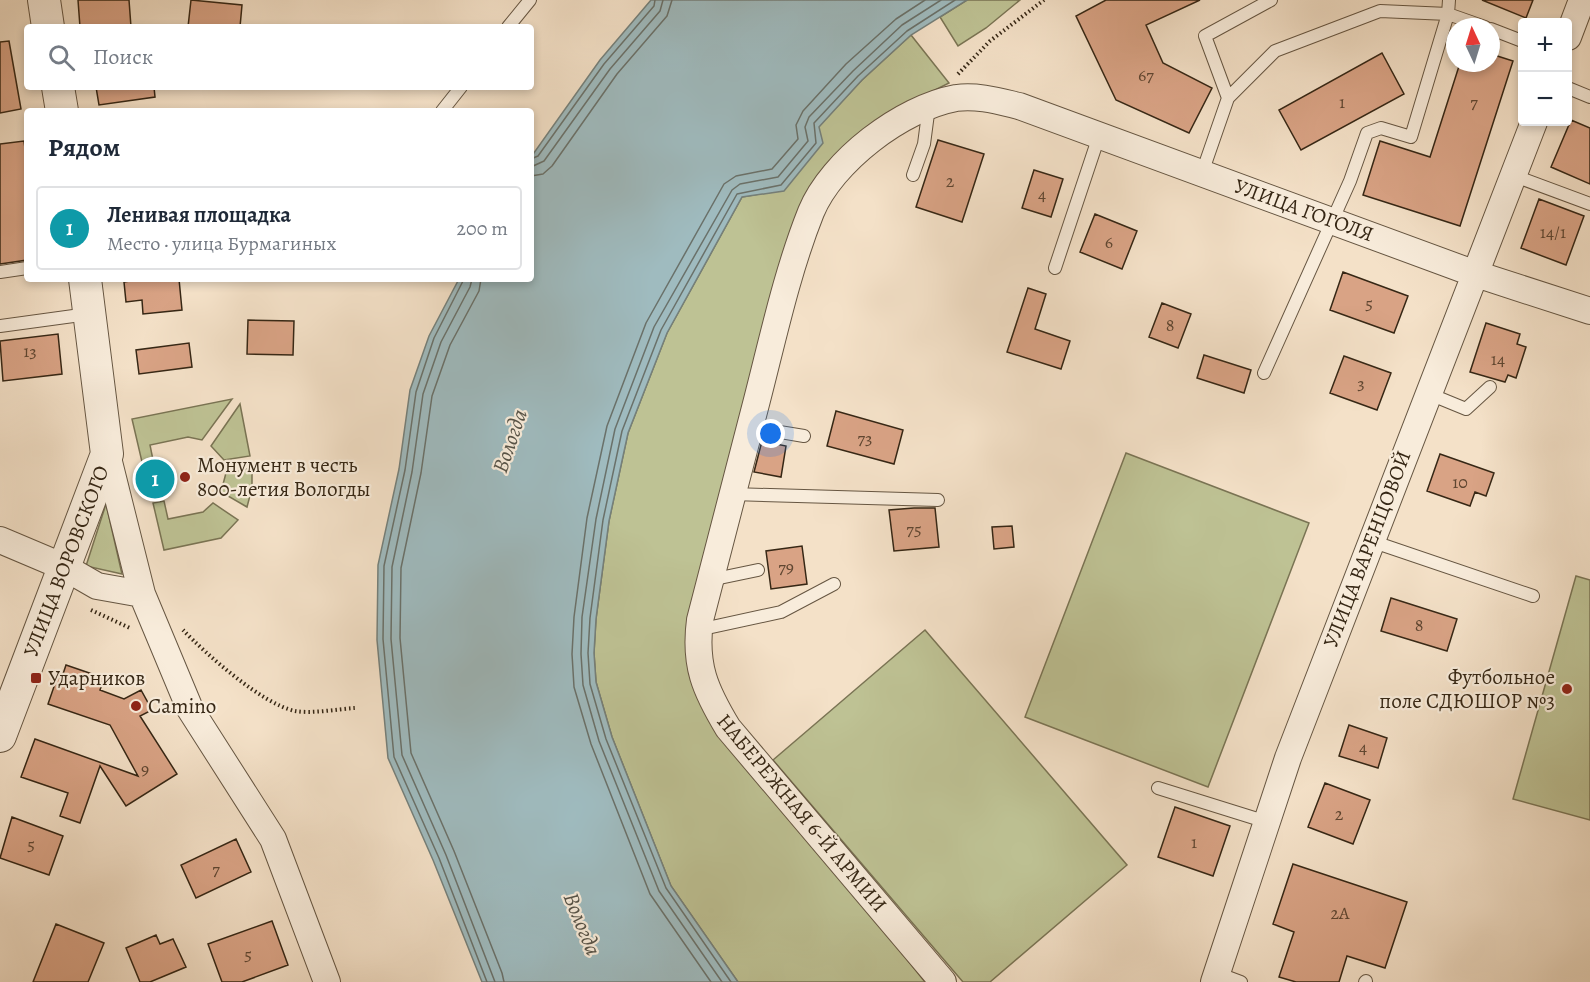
<!DOCTYPE html>
<html lang="ru">
<meta charset="utf-8">
<style>
:root{--surface:#fff;--page:#f2f2f3;--text:#1f2937;--muted:#747a83;--line:#e0e1e3;--accent:#b45309}
body{margin:0;font-family:Alegreya,serif;background:var(--page);color:var(--text)}
.controls{position:absolute;right:18px;top:18px;display:grid;overflow:hidden;border-radius:6px;box-shadow:0 3px 9px #0003}
.controls button{width:54px;height:54px;display:grid;place-items:center;padding:0;border:0;border-bottom:2px solid var(--line);background:var(--surface);color:var(--text);font:30px sans-serif}
.compass{position:absolute;left:1446px;top:18px;width:54px;height:54px;border-radius:50%;background:var(--surface);box-shadow:0 3px 9px #0003;rotate:356deg}
.you{position:absolute;left:771px;top:434px;width:21px;height:21px;margin:-15px;border:4px solid #fff;border-radius:50%;background:#1a73e8;box-shadow:0 0 0 9px #1a73e833}
.badge{display:grid;place-items:center;width:39px;height:39px;border-radius:50%;background:var(--accent);color:#fff;font-size:20px;font-weight:700}
.pin{position:absolute;translate:-50% -50%;border:3px solid #fff;box-shadow:0 2px 6px #0006}
.list{margin:0;padding:0;list-style:none}
h2{display:flex;justify-content:space-between;align-items:center;height:78px;margin:0;padding:0 24px;font-size:26px}
h2 small{font-size:20px;font-weight:400;color:var(--muted)}
.list li{display:grid;grid-template-columns:39px 1fr auto;gap:18px;align-items:center;box-sizing:border-box;height:84px;margin:0 12px 12px;padding:0 12px;border:2px solid var(--line);border-radius:6px}
.list b{display:block;font-size:22px;white-space:nowrap}
.list p{margin:0;font-size:20px;white-space:nowrap;color:var(--muted)}
.list em{font-size:20px;font-style:normal;color:var(--muted)}
.icon{flex:none;width:33px;height:33px;fill:none;stroke:currentColor;stroke-width:2;stroke-linecap:round;stroke-linejoin:round}
.map{position:relative;flex:none;width:1590px;height:982px;overflow:hidden}
.search{position:absolute;background:var(--surface);box-shadow:0 3px 9px #0003;left:24px;top:24px;width:510px;height:66px;display:flex;align-items:center;gap:15px;box-sizing:border-box;padding:0 21px;border-radius:6px;color:var(--muted);font-size:22px}
.panel{position:absolute;background:var(--surface);box-shadow:0 3px 9px #0003;left:24px;top:108px;width:510px;height:174px;border-radius:6px}
.map>svg:first-child{display:block}
</style>
<div class="map">
<svg width="1590" height="982" viewBox="0 0 1590 982">
<rect width="100%" height="100%" fill="#f4e1c8"/>
<filter id="stains"><feTurbulence type="fractalNoise" baseFrequency=".00333" numOctaves="4"/><feColorMatrix values="0 0 0 0 .2 0 0 0 0 .09 0 0 0 0 .02 0 0 0 .5 -.17"/></filter>
<radialGradient id="worn" r=".72"><stop offset=".6" stop-color="#630" stop-opacity="0"/><stop offset="1" stop-color="#630" stop-opacity=".3"/></radialGradient>
<!-- green -->
<path fill="#bec294" stroke="#7a7454" stroke-width="1.5" d="M967,0H1020L986,28L958,46L940,17Z
M911,35L949,83L901,107L869,131L786,262L698,695L925,982H738L671,886L612,737L596,682L594,653L596,619L609,521L628,433L667,333L742,197L784,190L818,127L862,80Z
M232,399L202,440L188,437L150,445L153,460L142,462L132,419Z
M240,404L250,456L224,460L211,446Z
M1126,453L1309,523L1208,787L1025,717Z
M252,468V488L247,507L221,492L226,473Z
M164,501L168,519L203,512L213,503L238,520L221,538L164,550L153,503Z
M106,504L122,574L86,566Z
M1576,576L1590,580V820L1513,799Z
M925,630L1127,865L990,982H963L773,760Z"/>
<!-- water -->
<path fill="#9fbbbf" stroke="#75807b" stroke-width="1.5" d="M651,0H967L911,35L862,80L819,127L823,143L784,191L742,197L667,333L628,433L609,521L596,619L594,653L596,682L612,737L671,886L738,982H482L433,860L388,758L377,640L378,565L399,469L410,390L429,336L459,279H531V157L600,60Z"/>
<g fill="none" stroke-linecap="round" stroke-linejoin="round">
<!-- shore -->
<path stroke="#6a716a" stroke-width="1.5" d="M531,159L538,156L604,64L654,6L655,0
M531,167L544,161L610,69L660,11L663,0
M531,176L543,174L552,166L617,74L667,16L672,0
M464,279L434,338L416,392L405,470L384,566L383,639L394,757L439,858L487,982
M472,279L470,287L441,342L423,394L412,472L392,567L391,639L402,755L446,855L495,982
M481,279L479,291L450,345L432,396L421,473L401,568L400,638L411,753L454,851L502,973L504,982
M711,982L650,894L591,744L574,687L572,654L574,617L587,518L607,426L646,323L724,184L736,176L772,169L798,139L796,125L803,111L846,64L896,19L925,0
M722,982L659,891L599,741L583,685L581,654L582,617L596,519L615,429L654,327L732,190L740,184L778,177L808,141L805,127L809,117L853,71L902,25L941,0
M731,982L666,888L606,739L590,684L588,653L590,618L603,520L622,431L661,330L737,194L781,185L816,143L814,123L858,76L907,31L955,0"/>
</g>
<!-- building -->
<path fill="#d9a385" stroke="#362715" stroke-width="1.5" d="M78,0H129L131,27H80Z
M191,0L242,5L240,27H188Z
M1106,0H1200L1146,25L1163,63L1212,88L1189,133L1116,100L1076,16Z
M1482,0H1533L1526,18Z
M9,41L21,109L0,113V42Z
M1382,53L1404,94L1301,150L1279,110Z
M1491,54L1513,61L1460,226L1363,195L1380,141L1430,157L1460,63H1491Z
M96,87H154L155,97L99,105Z
M1571,120L1590,128V184L1551,167Z
M938,140L984,154L962,222L916,207Z
M24,141L27,163V260L0,264V144Z
M1034,170L1063,179L1051,217L1022,208Z
M1539,199L1584,216L1566,265L1521,248Z
M1095,214L1137,231L1122,269L1080,252Z
M1343,272L1408,296L1394,333L1330,310Z
M141,279H179L182,310L143,314L142,300L126,302L124,282Z
M1028,288L1046,294L1035,329L1070,341L1061,369L1007,352Z
M1162,303L1191,314L1178,348L1149,337Z
M248,320L294,321L293,355L247,354Z
M1486,323L1520,334L1517,344L1526,347L1516,378L1508,375L1505,382L1470,372Z
M58,334L62,374L3,381L0,341Z
M189,343L192,367L139,374L136,350Z
M1204,355L1251,370L1244,393L1197,378Z
M1344,356L1391,373L1377,410L1330,393Z
M836,411L903,430L894,464L827,446Z
M762,441L786,446L781,477L754,472Z
M1440,454L1494,473L1486,496L1475,492L1470,506L1427,491Z
M914,508H935L939,547L894,551L889,510Z
M1012,526L1014,547L994,549L992,527Z
M802,546L807,584L771,589L766,551Z
M1391,598L1457,619L1447,651L1381,631Z
M66,665L104,678L100,690L124,699L141,690L152,710L140,716L177,774L126,806L100,766L80,823L60,816L68,793L21,777L35,739L138,776L110,725L48,704L58,675L62,677Z
M1349,725L1387,738L1378,768L1339,756Z
M1325,783L1370,800L1353,844L1308,827Z
M1175,807L1230,826L1213,876L1158,857Z
M12,817L63,836L49,875L0,858Z
M236,839L251,872L196,898L181,865Z
M1293,864L1407,902L1385,968L1347,956L1339,982H1296L1279,977L1294,932L1273,924Z
M272,921L288,965L242,982H222L208,944Z
M56,924L104,943L88,982H33Z
M156,935L160,944L173,939L186,967L150,982H140L126,948Z"/>
<g fill="none" stroke-linecap="round" stroke-linejoin="round">
<!-- service casing -->
<g stroke="#665642" stroke-width="14">
<path id="service" d="M508,27L530,0
M1491,29L1522,41
M1568,88L1590,97
M1228,98L1205,36L1271,0
M442,111L461,87
M1202,173L1228,98L1275,51L1380,11L1448,14L1485,27
M913,175L924,144L929,106
M1512,175L1590,204
M1055,268L1099,136
M0,272L27,268
M0,326L88,314
M1264,373L1350,181L1367,133L1381,128L1411,137L1448,14L1449,0
M1427,393L1466,409L1490,387
M750,427L804,436
M732,494L938,500
M1371,541L1533,596
M710,580L758,570
M698,630L781,612L834,584
M1158,788L1267,822
M1217,973L1241,982
M1365,982L1366,981"/>
</g>
<!-- minor casing -->
<g stroke="#665642" stroke-width="28">
<path id="minor" d="M1568,37L1582,0
M107,454L142,594L190,709L273,839L327,982
M0,540L64,567L97,586L142,594
M943,982L728,728C705,690 694,665 700,620C719,547 738,473 757,400C773,338 787,272 811,212C832,161 902,108 956,98C977,95 998,101 1019,106L1473,273L1590,311
M1214,982L1288,758L1534,122"/>
</g>
<!-- tertiary casing -->
<g stroke="#665642" stroke-width="34">
<path id="tertiary" d="M44,0L48,27
M58,87L62,111
M0,736L107,454L85,279"/>
</g>
<!-- path -->
<path stroke="#362715" stroke-width="4" stroke-dasharray="1.5 3" stroke-linecap="butt" d="M958,74L990,41L1044,0
M91,610L130,628
M183,630C206,654 262,704 295,711C313,714 337,709 355,708"/>
<!-- service -->
<use href="#service" stroke="#f8ecdb" stroke-width="12"/>
<!-- minor -->
<use href="#minor" stroke="#f8ecdb" stroke-width="26"/>
<!-- tertiary -->
<use href="#tertiary" stroke="#f8ecdb" stroke-width="32"/>
</g>
<!-- markers -->
<g fill="#8f2418" stroke="#f8ecdb" stroke-width="2">
<circle cx="185" cy="477" r="6"/>
<rect x="30" y="672" width="12" height="12" rx="3"/>
<circle cx="1567" cy="689" r="6"/>
<circle cx="136" cy="706" r="6"/>
</g>
<g text-anchor="middle" dominant-baseline="central" stroke-width="4.5" stroke-linejoin="round" paint-order="stroke">
<!-- number labels -->
<g font-size="18" fill="#5f4631">
<text x="1146" y="75">67</text>
<text x="1342" y="102">1</text>
<text x="1474" y="102">7</text>
<text x="950" y="181">2</text>
<text x="1042" y="194">4</text>
<text x="1553" y="232">14/1</text>
<text x="1109" y="242">6</text>
<text x="1369" y="303">5</text>
<text x="1170" y="325">8</text>
<text x="30" y="351">13</text>
<text x="1498" y="359">14</text>
<text x="1361" y="383">3</text>
<text x="865" y="438">73</text>
<text x="1460" y="482">10</text>
<text x="914" y="529">75</text>
<text x="786" y="567">79</text>
<text x="1419" y="625">8</text>
<text x="1363" y="747">4</text>
<text x="145" y="769">9</text>
<text x="1339" y="814">2</text>
<text x="1194" y="842">1</text>
<text x="31" y="844">5</text>
<text x="216" y="869">7</text>
<text x="1340" y="913">2А</text>
<text x="248" y="954">5</text>
</g>
<!-- street labels -->
<g font-size="21" fill="#362715" stroke="#f8ecdb">
<text transform="translate(1304 210) rotate(20)">УЛИЦА ГОГОЛЯ</text>
<text transform="translate(1367 549) rotate(-69)">УЛИЦА ВАРЕНЦОВОЙ</text>
<text transform="translate(66 561) rotate(-69)">УЛИЦА ВОРОВСКОГО</text>
<text transform="translate(802 813) rotate(50)">НАБЕРЕЖНАЯ 6-Й АРМИИ</text>
</g>
<!-- poi labels -->
<g font-size="21" fill="#362715" stroke="#f8ecdb" text-anchor="start">
<text x="197" y="465">Монумент в честь<tspan x="197" dy="24">800-летия Вологды</tspan></text>
<text x="1555" y="677" text-anchor="end">Футбольное<tspan x="1555" dy="24">поле СДЮШОР №3</tspan></text>
<text x="48" y="678">Ударников</text>
<text x="148" y="706">Camino</text>
</g>
<!-- water labels -->
<g font-size="22" font-style="italic" fill="#565348" stroke="#f8ecdb">
<text transform="translate(510 441) rotate(-71)">Вологда</text>
<text transform="translate(582 924) rotate(68)">Вологда</text>
</g>
</g>
<rect width="100%" height="100%" filter="url(#stains)"/>
<rect width="100%" height="100%" fill="url(#worn)"/>
</svg>
<div class="controls">
<button>+</button>
<button>−</button>
</div>
<svg class="compass" viewBox="-18 -18 36 36"><path d="M0-13l5 13h-10z" fill="#e53935"/><path d="M0 13l5-13h-10z" fill="#747a83"/></svg>
<div class="you"></div>
<div class="pin badge" style="left:155px;top:479px;background:#0f9aa8">1</div>
<div class="search"><svg class="icon" aria-label="search" viewBox="0 0 24 24"><circle cx="10" cy="10" r="6"/><path d="M15 15l6 6"/></svg>Поиск</div>
<section class="panel">
<h2>Рядом<small></small></h2>
<ul class="list">
<li><span class="badge" style="background:#0f9aa8">1</span><div><b>Ленивая площадка</b><p>Место · улица Бурмагиных</p></div><em>200 m</em></li>
</ul>
</section>
</div>
